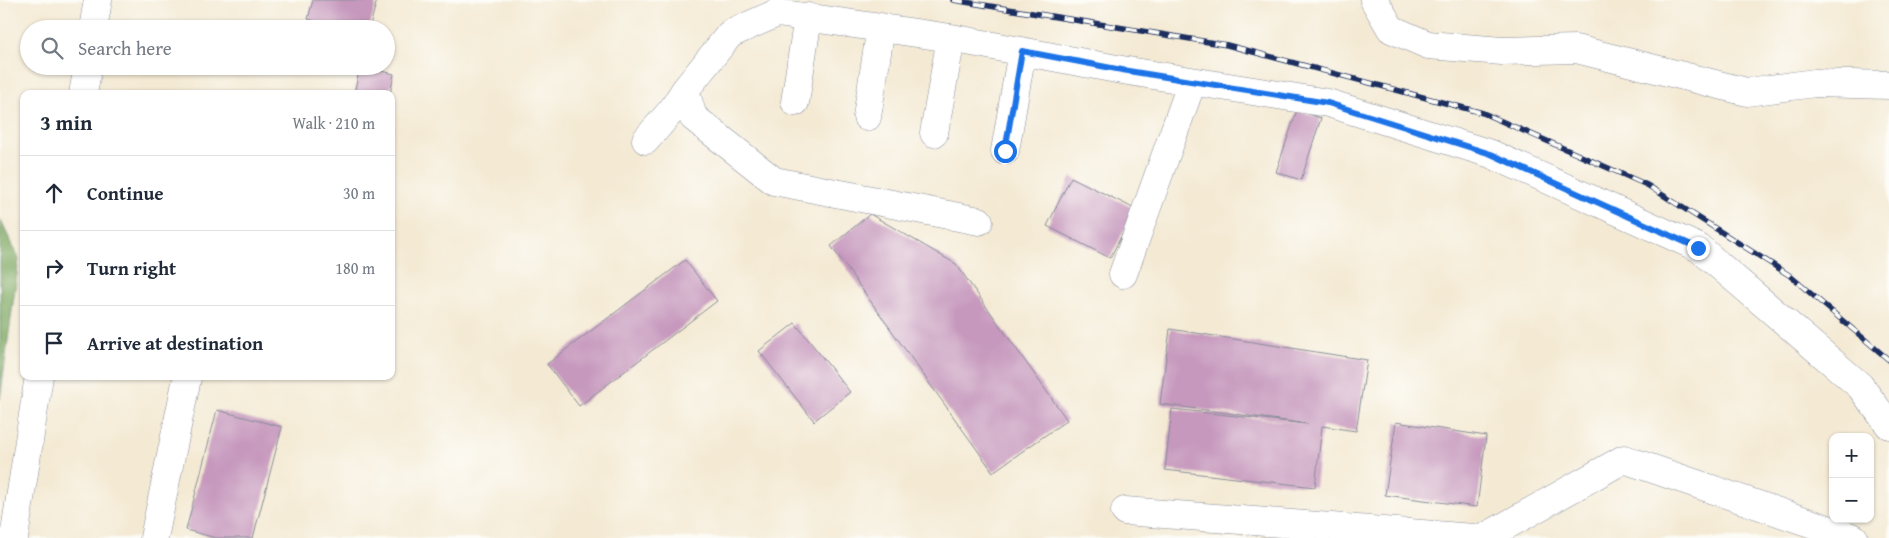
<!DOCTYPE html>
<meta charset="utf-8">
<style>
:root{--surface:#fff;--page:#f6f6f7;--text:#1f2937;--muted:#747a83;--line:#e0e1e3}
body{margin:0;font-family:"Gentium Book Plus",serif;background:var(--page);color:var(--text)}
.controls{position:absolute;right:15px;bottom:15px;display:grid;overflow:hidden;border-radius:10px;box-shadow:0 1px 4px #0004}
.controls button{width:45px;height:45px;display:grid;place-items:center;padding:0;border:0;border-bottom:1px solid var(--line);background:var(--surface);color:var(--text);font:25px sans-serif}
.stop{position:absolute;width:15px;height:15px;margin:-11px;border:4px solid #1a73e8;border-radius:50%;background:#fff}
.stop.end{background:#1a73e8;border-color:#fff;box-shadow:0 1px 5px #0008}
.list{margin:0;padding:0;list-style:none}
h2{display:flex;justify-content:space-between;align-items:center;height:65px;margin:0;padding:0 20px;font-size:21px}
h2 small{font-size:16px;font-weight:400;color:var(--muted)}
.list li{display:grid;grid-template-columns:32px 1fr auto;gap:15px;align-items:center;box-sizing:border-box;height:75px;padding:0 20px;border-top:1px solid var(--line)}
.list b{display:block;font-size:19px;white-space:nowrap}
.list em{font-size:16px;font-style:normal;color:var(--muted)}
.icon{flex:none;width:28px;height:28px;fill:none;stroke:currentColor;stroke-width:2;stroke-linecap:round;stroke-linejoin:round}
.map{position:relative;flex:none;width:1889px;height:538px;overflow:hidden}
.search{position:absolute;background:var(--surface);box-shadow:0 1px 4px #0004;left:20px;top:20px;width:375px;height:55px;display:flex;align-items:center;gap:12px;box-sizing:border-box;padding:0 18px;border-radius:28px;color:var(--muted);font-size:19px}
.panel{position:absolute;background:var(--surface);box-shadow:0 1px 4px #0004;left:20px;top:90px;width:375px;height:290px;border-radius:10px}
.map>svg:first-child{display:block}
</style>
<div class="map">
<svg width="1889" height="538" viewBox="0 0 1889 538">
<rect width="100%" height="100%" fill="#fdfcf7"/>
<filter id="ink" filterUnits="userSpaceOnUse"><feTurbulence type="fractalNoise" baseFrequency=".02" numOctaves="2"/><feDisplacementMap in="SourceGraphic" scale="10" xChannelSelector="R" yChannelSelector="G"/><feConvolveMatrix kernelMatrix="1 2 1 2 8 2 1 2 1" color-interpolation-filters="sRGB"/></filter>
<filter id="wash" filterUnits="userSpaceOnUse"><feTurbulence type="fractalNoise" baseFrequency=".0096" numOctaves="4" result="noise"/><feDisplacementMap in="SourceGraphic" scale="20" xChannelSelector="R" yChannelSelector="G"/><feGaussianBlur stdDeviation="1.12" result="paint"/><feColorMatrix in="noise" values="0 0 0 0 0 0 0 0 0 0 0 0 0 0 0 0 0 1.4 0 .05"/><feComposite in="paint" operator="in"/></filter>
<g filter="url(#wash)">
<rect width="100%" height="100%" fill="#f4ead4"/>
<!-- forest -->
<path fill="#7da760" stroke="#4c6b5f" d="M0,219L19,259L0,399Z"/>
<g id="blocks">
<!-- building -->
<path fill="#c698bd" d="M313,0H377L369,29H346L308,19Z
M360,66L394,74L390,94H354Z
M1297,110L1321,118L1301,180L1276,172Z
M1071,177L1135,209L1110,258L1047,226Z
M870,214L956,264L1067,420L993,472L831,246Z
M685,260L717,301L579,406L547,364Z
M795,323L850,392L814,421L759,351Z
M1170,329L1367,360L1356,431L1322,426L1315,487L1165,470L1172,409L1308,424L1160,404Z
M217,410L282,427L253,538H216L186,530Z
M1396,422L1486,436L1477,507L1385,495Z"/>
</g>
</g>
<g filter="url(#ink)">
<use href="#blocks" fill-opacity="0" stroke="#888c99" stroke-width="1"/>
<g fill="none" stroke-linecap="round" stroke-linejoin="round">
<!-- minor casing -->
<g stroke="#888c99" stroke-width="29">
<path id="minor" d="M1374,0L1391,29L1428,45L1502,51L1576,49L1747,92L1815,83L1889,85
M795,102L808,17
M867,117L881,27
M934,133L951,38
M646,140L673,109L685,90
M1005,151L1022,51
M979,221L774,181L693,117L685,90L730,34L777,13L951,38L1122,70L1328,103L1491,154L1699,248L1860,386L1889,425
M1123,274L1192,82
M1125,511L1474,538
M154,538L187,378
M1484,538L1624,459L1854,538"/>
</g>
<!-- major casing -->
<g stroke="#888c99" stroke-width="29">
<path id="major" d="M93,29L98,0
M83,94L88,66
M14,538L39,376"/>
</g>
<!-- minor -->
<use href="#minor" stroke="#fff" stroke-width="28"/>
<!-- major -->
<use href="#major" stroke="#fff" stroke-width="28"/>
<!-- rail casing -->
<g stroke="#1b2f5e" stroke-width="5.5">
<path id="rail" d="M953,0L1227,45L1483,113L1647,185L1789,275L1889,360"/>
</g>
<!-- rail -->
<use href="#rail" stroke="#fdfcf7" stroke-width="4" stroke-dasharray="11" stroke-linecap="butt"/>
</g>
</g>
<g fill="none" stroke-linecap="round" stroke-linejoin="round" filter="url(#ink)">
<!-- route -->
<path stroke="#1a73e8" stroke-width="6" d="M1005,151L1022,51L1122,70L1328,103L1491,154L1698,248"/>
</g>
</svg>
<div class="controls">
<button>+</button>
<button>−</button>
</div>
<div class="stop" style="left:1005px;top:151px"></div>
<div class="stop end" style="left:1698px;top:248px"></div>
<div class="search"><svg class="icon" aria-label="search" viewBox="0 0 24 24"><circle cx="10" cy="10" r="6"/><path d="M15 15l6 6"/></svg>Search here</div>
<section class="panel">
<h2>3 min<small>Walk · 210 m</small></h2>
<ul class="list">
<li><svg class="icon" aria-label="ahead" viewBox="0 0 24 24"><path d="M12 20V5M6 11l6-6 6 6"/></svg><div><b>Continue</b></div><em>30 m</em></li>
<li><svg class="icon" aria-label="right" viewBox="0 0 24 24"><path d="M7 20v-9h11M14 6l5 5-5 5"/></svg><div><b>Turn right</b></div><em>180 m</em></li>
<li><svg class="icon" aria-label="arrive" viewBox="0 0 24 24"><path d="M6 21V4h12l-3 4 3 4H6"/></svg><div><b>Arrive at destination</b></div></li>
</ul>
</section>
</div>
